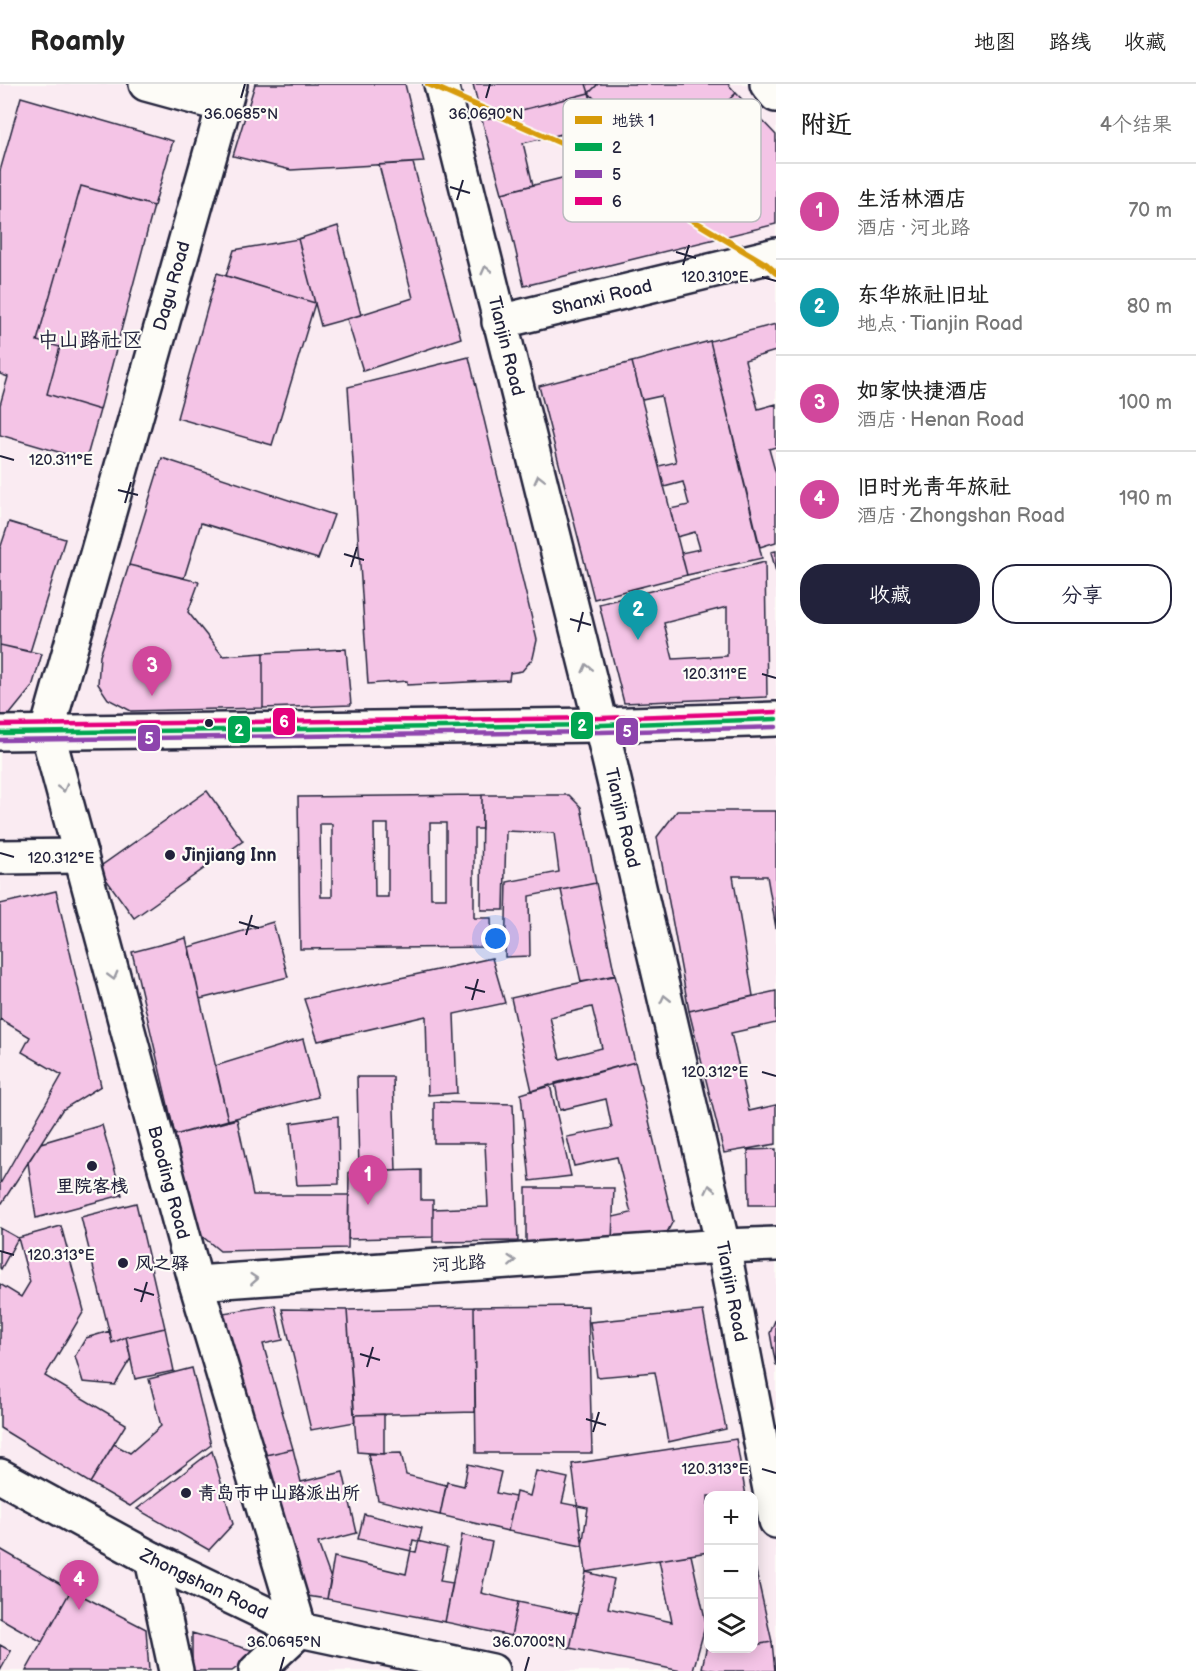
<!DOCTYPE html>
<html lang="zh">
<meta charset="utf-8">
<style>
:root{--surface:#fff;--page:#f2f2f2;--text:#222;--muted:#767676;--line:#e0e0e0;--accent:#22223b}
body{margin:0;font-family:"Balsamiq Sans","LXGW WenKai TC",sans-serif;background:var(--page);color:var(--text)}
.controls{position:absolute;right:18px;bottom:18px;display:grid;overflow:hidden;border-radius:12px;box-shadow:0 3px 15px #0003}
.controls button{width:54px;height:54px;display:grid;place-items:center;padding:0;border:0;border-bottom:2px solid var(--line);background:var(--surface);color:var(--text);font:30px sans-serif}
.you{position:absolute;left:496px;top:855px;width:21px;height:21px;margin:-15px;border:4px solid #fff;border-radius:50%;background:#1a73e8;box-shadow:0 0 0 9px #1a73e833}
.badge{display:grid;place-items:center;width:39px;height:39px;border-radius:50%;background:var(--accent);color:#fff;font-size:20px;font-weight:700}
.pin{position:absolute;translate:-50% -50px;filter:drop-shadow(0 2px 3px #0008)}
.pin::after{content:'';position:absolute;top:32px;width:21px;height:18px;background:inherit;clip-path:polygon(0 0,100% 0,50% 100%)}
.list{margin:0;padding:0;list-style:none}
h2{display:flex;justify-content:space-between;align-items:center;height:78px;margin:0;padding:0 24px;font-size:26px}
h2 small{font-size:20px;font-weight:400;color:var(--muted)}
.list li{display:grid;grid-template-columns:39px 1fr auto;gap:18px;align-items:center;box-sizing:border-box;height:96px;padding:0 24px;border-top:2px solid var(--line)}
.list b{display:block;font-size:22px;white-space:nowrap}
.list p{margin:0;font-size:20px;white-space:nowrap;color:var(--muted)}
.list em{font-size:20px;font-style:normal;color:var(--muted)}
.actions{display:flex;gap:12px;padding:18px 24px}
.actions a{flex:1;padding:14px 0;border:2px solid var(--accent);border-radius:24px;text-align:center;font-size:21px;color:var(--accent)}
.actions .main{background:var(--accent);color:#fff}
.icon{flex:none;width:33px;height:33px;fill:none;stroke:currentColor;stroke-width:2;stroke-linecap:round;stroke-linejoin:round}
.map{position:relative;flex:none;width:776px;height:1587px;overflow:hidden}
header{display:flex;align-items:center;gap:36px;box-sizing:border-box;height:84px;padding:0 30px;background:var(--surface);border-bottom:2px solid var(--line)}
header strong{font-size:28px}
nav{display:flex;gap:33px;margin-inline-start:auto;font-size:21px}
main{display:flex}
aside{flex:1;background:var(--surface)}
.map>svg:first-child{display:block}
</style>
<header>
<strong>Roamly</strong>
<nav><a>地图</a><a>路线</a><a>收藏</a></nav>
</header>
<main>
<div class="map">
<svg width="776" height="1587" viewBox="0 0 776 1587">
<rect width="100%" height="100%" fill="#fdfcf7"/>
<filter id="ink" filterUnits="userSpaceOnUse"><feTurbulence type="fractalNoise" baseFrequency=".0167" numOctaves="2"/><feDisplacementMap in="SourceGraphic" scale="12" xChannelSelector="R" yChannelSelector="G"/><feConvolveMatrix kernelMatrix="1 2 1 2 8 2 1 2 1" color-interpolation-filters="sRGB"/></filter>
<g filter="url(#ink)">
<!-- built -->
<path fill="#faebf2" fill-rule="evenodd" d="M0,0H776V1587H0ZM708,1412H754V1564H708Z"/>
<!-- building -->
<path fill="#f4c4e6" stroke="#22223b" stroke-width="1.5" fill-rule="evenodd" d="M255,0H405L424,78L291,86L233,72Z
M473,0H586L589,9L482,36Z
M586,0H598L589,9Z
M598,0H728L736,9L660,83L589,9Z
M589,9L615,96L575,105L562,50L523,59L533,101L502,109L482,36Z
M736,9L776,51V140L524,202L502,109L562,94L571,131L725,93L689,54Z
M21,13L173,57L154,122L81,102L37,257L60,263L47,310L100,326L86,376L0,351V321L8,293L0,290V87Z
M413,79L461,254L363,287L347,235L413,214L379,81Z
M81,102L154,122L100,326L47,310L60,263L37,257Z
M338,142L361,231L321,242L298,155Z
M298,155L315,219L226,192L234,166Z
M217,189L315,219L272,361L177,334Z
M776,240V267L745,276L758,325L776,320V363L769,365L776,390V458L760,463L710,257Z
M710,257L762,474L687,491L681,469L700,465L695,448L677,453L670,425L689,421L683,398L664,403L659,382L676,378L661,312L642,316L632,278Z
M469,273L537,556L533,574L522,587L510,589L509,596L407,601V597L368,600L348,303Z
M632,278L687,491L594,515L539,302Z
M162,374L334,431L318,475L201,439L184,494L129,481Z
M9,438L65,455L30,568L0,561V465Z
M776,467V488L771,468Z
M765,478L767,613L624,619L599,520ZM727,523V572L673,575L664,539Z
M129,481L199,498L188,528L223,572L263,569V624L131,627L108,615L98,600L100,572Z
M0,561L42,570L32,603L10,630L0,632Z
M346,565L351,621L263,624V569Z
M207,707L243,757L134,834L98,784Z
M482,711V745H474V834H491L492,863L300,865L298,713ZM430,739H446V814H431ZM320,740H332V813H321ZM374,740H388V813H375Z
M482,711H569L581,723L596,799L529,812L530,872L505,873L507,798L559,788L554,749L506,747L504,826H481Z
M677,727H776V844L767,792H733L753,912L689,927L657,753Z
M596,799L615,892L581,898L561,806Z
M56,807L101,1002L62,1026L2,1119L0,1118V820Z
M273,838L288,893L200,915L189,863Z
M186,854L228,1036L175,1051L132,868Z
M492,874L505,919L454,930L457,1009L428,1011L426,932L318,957L304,915Z
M615,891L635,978L532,1007L511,914ZM592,923L602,964L560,975L550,933Z
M776,907V939L731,949L749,1027L776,1021V1060L724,1069L689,927Z
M0,935L30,953L22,968L62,991L0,1100Z
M303,955L318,1013L228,1036L215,982Z
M635,978L673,1137L664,1154L612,1157L613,1133L631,1129L617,1073L574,1082L567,1053L612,1044L606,1015L560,1026L555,999Z
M357,993H393L396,1087L359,1088Z
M550,1001L571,1092L530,1097L521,1010Z
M434,1018L513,1020L518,1157L433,1158V1125L488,1123L485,1059H434Z
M338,1032L339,1100L297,1101L291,1039Z
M237,1035L253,1111H349L348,1164L220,1167L197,1148L175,1051Z
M102,1041L122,1111L36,1134L28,1078L41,1059Z
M776,1065V1121H749L748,1066Z
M421,1086V1116H433V1153L348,1155L349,1088Z
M526,1104H614L612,1157L526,1159Z
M136,1119L165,1244L126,1253L112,1259L81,1133Z
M61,1142L84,1227L45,1292L126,1340L90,1399L0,1344V1200L21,1213L30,1198L18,1154Z
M0,1144L18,1154L1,1185L0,1184Z
M275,1221L283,1256L263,1260L293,1365L261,1372L223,1229Z
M588,1222L592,1369H476L474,1223Z
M474,1223L475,1328L354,1331L347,1226Z
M282,1225L347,1226L355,1338L311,1346Z
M703,1227L726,1345L668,1358L655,1288L597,1293L590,1238Z
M776,1234V1282L770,1249Z
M165,1244L174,1287L135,1295L126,1253Z
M110,1247L112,1259L126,1253L131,1274L115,1301L83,1298L75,1272L86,1254Z
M192,1284L211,1361L130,1422L90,1399L114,1360L130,1369L161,1342L149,1295Z
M384,1330V1370L357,1368L354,1331Z
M736,1355L746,1412H708V1468L586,1488L572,1380Z
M293,1365L301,1398L343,1388L357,1449L318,1459L331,1495L327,1515L300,1511L261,1372Z
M212,1367L233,1440L209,1466L137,1425Z
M401,1369L406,1391L446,1401L440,1431L378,1416L368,1370Z
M468,1380L501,1388L496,1409L515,1413L508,1447L440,1431L447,1398L464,1402Z
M536,1387L568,1394L562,1419L588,1424L582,1462L508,1447L516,1408L530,1412Z
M364,1430L422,1444L416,1468L358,1455Z
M462,1451L492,1458L481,1509L518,1518L511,1552L445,1538Z
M413,1456L447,1464L440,1497L453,1499L445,1538L327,1515L334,1473L406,1490Z
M0,1465L71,1506L42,1558L0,1534Z
M691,1471L706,1539L693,1587H681L570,1564L586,1488L614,1495L608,1524L672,1538L659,1476Z
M754,1478L772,1558L754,1561Z
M71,1506L146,1545L149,1587H26Z
M518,1518L577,1530L570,1564L511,1552Z
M192,1549L258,1568L232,1587H192Z
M708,1556V1564H754V1561L772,1558L775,1587H718L702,1584Z
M0,1561L11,1567L0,1587Z"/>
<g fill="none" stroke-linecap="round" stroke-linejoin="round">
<!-- minor casing -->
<g stroke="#22223b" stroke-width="38">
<g id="minor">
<path d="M146,0L223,21"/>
<path id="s1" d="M230,0L47,647L196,1199L300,1546"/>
<path id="s2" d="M441,0L601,641L723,1162L776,1437"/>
<path d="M767,0L776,11"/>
<path id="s3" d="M499,238L776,171"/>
<path d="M0,649L601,641L776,635"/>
<path d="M0,773L81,772"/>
<path d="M196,1199L723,1162L776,1160"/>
<path id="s4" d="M0,1392L152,1475L300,1546L492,1587"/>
<path d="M152,1475L176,1587"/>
<path d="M256,1587L300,1546"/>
</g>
</g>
<!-- minor -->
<use href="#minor" stroke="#fdfcf7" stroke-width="33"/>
<!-- bus-1 casing -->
<g stroke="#fdfcf7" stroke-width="9">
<path id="bus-1" d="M0,649L601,641L776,635"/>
</g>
<!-- bus-2 casing -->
<g stroke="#fdfcf7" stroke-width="9">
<path id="bus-2" d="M0,656L601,648L776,643"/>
</g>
<!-- bus-3 casing -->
<g stroke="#fdfcf7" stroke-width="9">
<path id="bus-3" d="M0,641L601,634L776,628"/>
</g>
<!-- bus-1 -->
<use href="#bus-1" stroke="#00a651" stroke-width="4.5"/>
<!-- bus-2 -->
<use href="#bus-2" stroke="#8e44ad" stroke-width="4.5"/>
<!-- bus-3 -->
<use href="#bus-3" stroke="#e5007d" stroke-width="4.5"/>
<!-- metro-1 casing -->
<g stroke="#fdfcf7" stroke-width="10">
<path id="metro-1" d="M428,0L572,64L766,180L776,189"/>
</g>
<!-- metro-1 -->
<use href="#metro-1" stroke="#d79b09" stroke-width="6"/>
</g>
<!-- one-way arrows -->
<defs><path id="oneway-chevron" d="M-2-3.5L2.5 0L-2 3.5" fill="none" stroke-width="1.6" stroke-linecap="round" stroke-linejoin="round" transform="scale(1.5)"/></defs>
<g stroke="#9a9aa2">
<use href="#oneway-chevron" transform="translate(486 186) rotate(-104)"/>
<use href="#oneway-chevron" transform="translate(539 395) rotate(-104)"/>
<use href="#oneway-chevron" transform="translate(587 584) rotate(-104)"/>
<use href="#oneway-chevron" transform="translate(63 704) rotate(75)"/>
<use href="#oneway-chevron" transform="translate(113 892) rotate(75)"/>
<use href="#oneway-chevron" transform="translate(665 915) rotate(-103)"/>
<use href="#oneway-chevron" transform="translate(710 1105) rotate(-103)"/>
<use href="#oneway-chevron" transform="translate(512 1177) rotate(-4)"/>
<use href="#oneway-chevron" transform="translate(254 1195) rotate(-4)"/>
</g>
</g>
<!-- ticks -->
<path fill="none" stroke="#22223b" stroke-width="2" d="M241,14L245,0M486,14L490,0M450,103L470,109M457,116L463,96M676,168L696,174M683,181L689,161M762,193L776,197M0,372L14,376M118,406L138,411M125,419L131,398M344,470L364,476M351,483L357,463M570,535L591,541M578,548L583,528M762,590L776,594M0,769L14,773M239,838L259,844M246,851L252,831M465,903L485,908M472,916L478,895M762,988L776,992M0,1167L14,1171M134,1205L154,1211M141,1218L147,1198M360,1270L380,1276M367,1283L373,1263M586,1335L606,1341M593,1348L599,1328M762,1385L776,1389M280,1587L284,1573M525,1587L529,1573"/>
<!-- markers -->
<g fill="#22223b" stroke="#fdfcf7" stroke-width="2">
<circle cx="209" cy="639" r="5"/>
<circle cx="170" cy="771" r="6"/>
<circle cx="92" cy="1082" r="6"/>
<circle cx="123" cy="1179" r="6"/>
<circle cx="186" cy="1409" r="6"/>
</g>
<g text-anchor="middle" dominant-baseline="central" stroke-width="4.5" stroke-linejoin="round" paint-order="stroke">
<!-- street labels -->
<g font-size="18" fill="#22223b" stroke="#fdfcf7">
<text transform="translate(172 202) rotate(-74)">Dagu Road</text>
<text stroke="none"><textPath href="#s3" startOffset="106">Shanxi Road</textPath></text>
<text stroke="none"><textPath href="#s2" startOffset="270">Tianjin Road</textPath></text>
<text stroke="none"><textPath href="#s2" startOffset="756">Tianjin Road</textPath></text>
<text stroke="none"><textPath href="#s1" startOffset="1140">Baoding Road</textPath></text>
<text transform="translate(459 1180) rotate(-4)">河北路</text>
<text stroke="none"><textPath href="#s2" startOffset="1242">Tianjin Road</textPath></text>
<text stroke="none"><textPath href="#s4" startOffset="231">Zhongshan Road</textPath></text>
</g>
<!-- poi labels -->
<g font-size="18" font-weight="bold" fill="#22223b" stroke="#fdfcf7" text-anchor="start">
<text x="182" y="771">Jinjiang Inn</text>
<text x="92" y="1102" text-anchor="middle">里院客栈</text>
<text x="135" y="1179">风之驿</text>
<text x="198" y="1409">青岛市中山路派出所</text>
</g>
<!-- quarter labels -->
<g font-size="21" fill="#22223b" stroke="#fdfcf7">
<text x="90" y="256">中山路社区</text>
</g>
</g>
<!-- legend -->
<rect x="563" y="15" width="198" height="123" rx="9" fill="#fdfcf7" stroke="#bbbbbf" stroke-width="1.5"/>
<rect x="575" y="32" width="27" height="8" fill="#d79b09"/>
<rect x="575" y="59" width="27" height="8" fill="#00a651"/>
<rect x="575" y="86" width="27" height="8" fill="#8e44ad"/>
<rect x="575" y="113" width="27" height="8" fill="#e5007d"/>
<g font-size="16" fill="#22223b">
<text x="612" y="42">地铁 1</text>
<text x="612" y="69">2</text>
<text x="612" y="96">5</text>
<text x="612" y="123">6</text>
</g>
<g font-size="15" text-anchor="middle" fill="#22223b" stroke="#fdfcf7" stroke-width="4.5" stroke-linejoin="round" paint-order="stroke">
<text x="241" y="35">36.0685°N</text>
<text x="486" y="35">36.0690°N</text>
<text x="715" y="198">120.310°E</text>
<text x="61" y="381">120.311°E</text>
<text x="715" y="595">120.311°E</text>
<text x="61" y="779">120.312°E</text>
<text x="715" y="993">120.312°E</text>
<text x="61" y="1176">120.313°E</text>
<text x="715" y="1390">120.313°E</text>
<text x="284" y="1563">36.0695°N</text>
<text x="529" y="1563">36.0700°N</text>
</g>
<g stroke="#fdfcf7" stroke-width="2">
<rect x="272" y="623" width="24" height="29" rx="6" fill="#e5007d"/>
<rect x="570" y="627" width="24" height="29" rx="6" fill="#00a651"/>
<rect x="227" y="631" width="24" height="29" rx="6" fill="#00a651"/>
<rect x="615" y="633" width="24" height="29" rx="6" fill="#8e44ad"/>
<rect x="137" y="640" width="24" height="28" rx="6" fill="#8e44ad"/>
</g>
<g font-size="16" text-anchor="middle" font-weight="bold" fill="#fff">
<text x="284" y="643">6</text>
<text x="582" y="647">2</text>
<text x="239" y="652">2</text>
<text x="627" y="653">5</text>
<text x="149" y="660">5</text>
</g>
</svg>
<div class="controls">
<button>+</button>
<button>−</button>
<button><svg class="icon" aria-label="layers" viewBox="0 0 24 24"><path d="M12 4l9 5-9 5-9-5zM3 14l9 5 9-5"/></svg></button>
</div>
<div class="you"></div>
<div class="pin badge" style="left:368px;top:1121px;background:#d1479c">1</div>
<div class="pin badge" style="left:638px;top:556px;background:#0f9aa8">2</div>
<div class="pin badge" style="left:152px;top:612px;background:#d1479c">3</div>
<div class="pin badge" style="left:79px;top:1526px;background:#d1479c">4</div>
</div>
<aside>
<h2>附近<small>4个结果</small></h2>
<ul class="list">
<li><span class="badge" style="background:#d1479c">1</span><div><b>生活林酒店</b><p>酒店 · 河北路</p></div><em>70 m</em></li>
<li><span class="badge" style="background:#0f9aa8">2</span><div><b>东华旅社旧址</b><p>地点 · Tianjin Road</p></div><em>80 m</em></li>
<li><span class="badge" style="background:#d1479c">3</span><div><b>如家快捷酒店</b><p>酒店 · Henan Road</p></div><em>100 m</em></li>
<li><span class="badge" style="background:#d1479c">4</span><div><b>旧时光青年旅社</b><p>酒店 · Zhongshan Road</p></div><em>190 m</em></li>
</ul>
<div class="actions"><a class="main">收藏</a><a>分享</a></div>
</aside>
</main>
